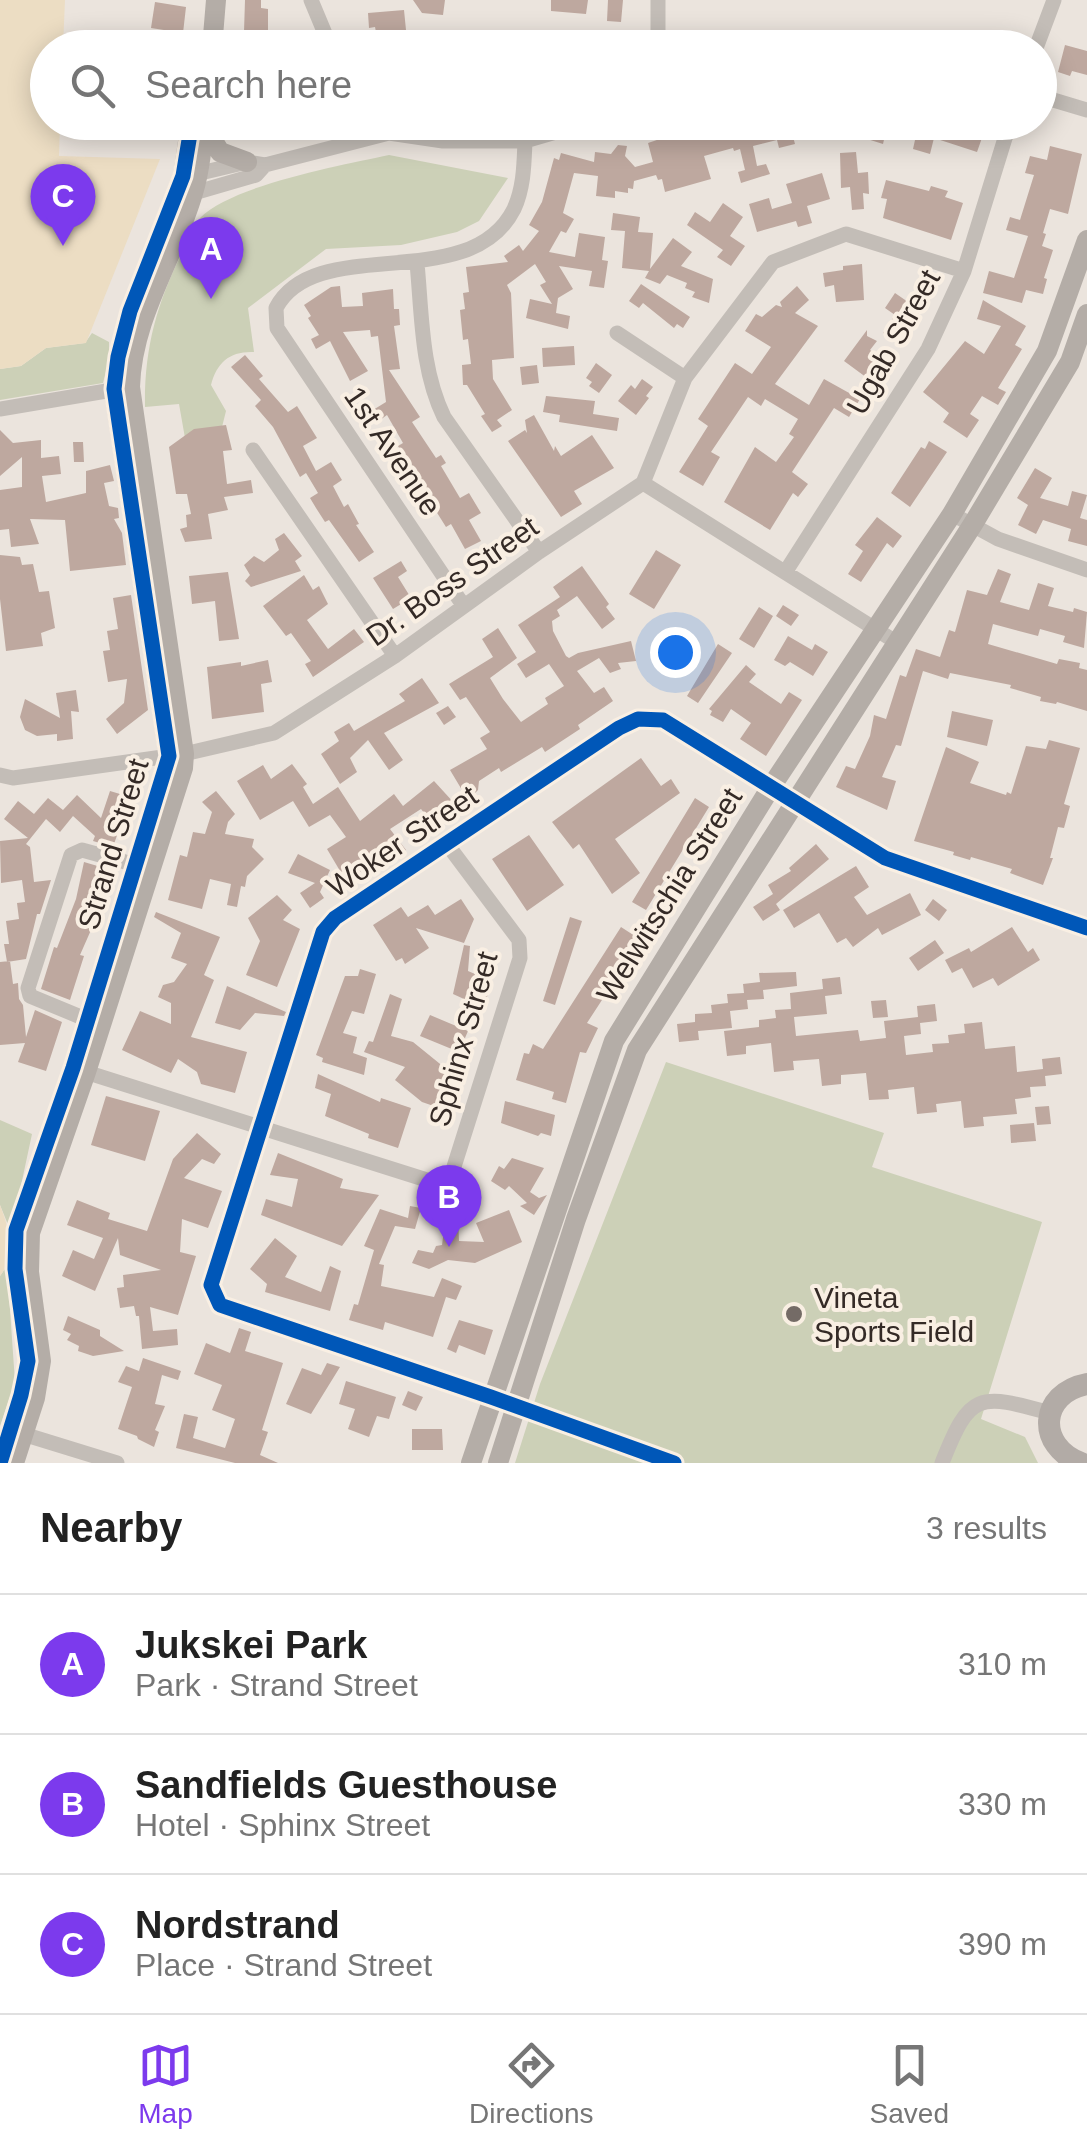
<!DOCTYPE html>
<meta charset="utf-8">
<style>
:root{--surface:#fff;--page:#f2f2f2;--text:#222;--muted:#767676;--line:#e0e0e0;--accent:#7c3aed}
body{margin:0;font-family:Arial,sans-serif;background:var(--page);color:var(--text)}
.you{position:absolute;left:675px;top:652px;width:35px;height:35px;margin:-25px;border:8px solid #fff;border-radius:50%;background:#1a73e8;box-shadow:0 0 0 15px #1a73e833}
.badge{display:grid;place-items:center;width:65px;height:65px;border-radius:50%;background:var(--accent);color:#fff;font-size:32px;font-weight:700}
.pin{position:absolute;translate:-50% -82px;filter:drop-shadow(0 2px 5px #0008)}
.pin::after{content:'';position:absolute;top:52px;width:35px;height:30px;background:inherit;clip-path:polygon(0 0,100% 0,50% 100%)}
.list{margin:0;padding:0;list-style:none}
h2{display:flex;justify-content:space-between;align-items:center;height:130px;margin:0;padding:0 40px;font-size:42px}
h2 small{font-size:32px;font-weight:400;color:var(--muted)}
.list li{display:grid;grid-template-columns:65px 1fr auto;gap:30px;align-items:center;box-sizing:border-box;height:140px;padding:0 40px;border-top:2px solid var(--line)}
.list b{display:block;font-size:38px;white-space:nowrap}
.list p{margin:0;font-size:32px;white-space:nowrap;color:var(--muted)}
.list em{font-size:32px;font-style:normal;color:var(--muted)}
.icon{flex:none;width:55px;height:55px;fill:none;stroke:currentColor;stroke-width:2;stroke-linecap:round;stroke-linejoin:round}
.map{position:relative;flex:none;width:1087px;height:1463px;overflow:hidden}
.search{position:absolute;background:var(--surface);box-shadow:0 5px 25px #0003;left:30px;right:30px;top:30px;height:110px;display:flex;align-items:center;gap:25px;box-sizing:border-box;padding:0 35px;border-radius:55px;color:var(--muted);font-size:38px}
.sheet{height:550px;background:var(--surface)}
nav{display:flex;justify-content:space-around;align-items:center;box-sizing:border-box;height:140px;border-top:2px solid var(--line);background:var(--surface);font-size:28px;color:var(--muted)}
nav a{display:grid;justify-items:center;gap:5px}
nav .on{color:var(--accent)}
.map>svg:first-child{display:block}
</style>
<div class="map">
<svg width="1087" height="1463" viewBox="0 0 1087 1463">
<rect width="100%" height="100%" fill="#ebe4dd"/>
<!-- green -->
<path fill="#ccd0b7" d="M389,155L508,178L479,221L457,232L401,245L326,249L248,308L254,352C230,351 217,362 211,385L226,411L222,427L185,438L179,404L145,407C144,346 158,299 186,245C190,237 194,225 200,218C232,185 343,165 389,155Z
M92,333L109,342V359L103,383L0,400V369L21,366L46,348L85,343Z
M666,1062L884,1133L872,1167L1042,1222L981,1419L1025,1437L1038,1463H515L540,1384Z
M0,1120L32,1134L11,1232L0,1205Z
M7,1266L15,1382L0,1426V1276Z"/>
<!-- sand -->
<path fill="#ecddc3" d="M0,0H65L63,47L48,48V122L60,123L59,156L160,159L86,343L46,348L21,366L0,369Z
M0,1205C9,1229 17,1254 0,1276Z"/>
<!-- building -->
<path fill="#bea89f" d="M245,0H261V8L268,9V33L244,32Z
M413,0H445L443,15L422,13Z
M551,0H588L586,14L551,11Z
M608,0H623L621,22L607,21Z
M155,2L186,7L183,33L151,28Z
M404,10L406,30L376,32L375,27L369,28L368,13Z
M560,32L571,48H553L548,40Z
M1065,45L1087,51V75L1072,71L1070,76L1058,72Z
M230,122H282L281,136L229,135Z
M710,122H789L795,144L779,148L777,140L753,146L757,166L766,164L770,174L741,183L738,172L745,170L740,149L734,151L733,148L704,156L711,179L665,192L662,179L658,180L656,175L634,181L633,189L628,188V193L615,191V198L596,196L598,176L574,173L563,213L574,219L566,233L561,231L549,252L575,257L579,233L605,237L602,260L608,261L604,288L589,286L592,271L559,266L573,289L558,298L556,313L570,316L568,329L526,318L530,299L552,304L540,285L546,282L535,264L507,285L511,293L514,358L492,360L493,379L512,410L497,420L502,426L492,432L481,416L485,414L467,385H463L462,365L471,364L468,339L463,340L460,310L465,309L463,293L469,292L466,267L508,262L504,256L519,245L523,251L539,231L529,225L542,202L554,158L559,160L561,153L594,162L595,152L611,154L618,145L627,146L625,156L635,167L653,162L648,143Z
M869,122H888L883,144L864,138Z
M919,122H944L983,135L977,152L934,138L930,154L913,149Z
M1050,146L1082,154L1068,214L1050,209L1043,233L1046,234L1042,246L1053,250L1044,278L1047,279L1043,294L1026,290L1022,303L983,293L989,271L1014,278L1028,236L1006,230L1010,217L1020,220L1034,175L1025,173L1030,156L1047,160Z
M856,152L858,173L868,172L869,194L863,193L864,209L852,210L850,187L841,188L840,153Z
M822,173L830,199L807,206L812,223L798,227L796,221L757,232L749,204L769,198L772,209L792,203L786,184Z
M886,180L929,191L931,186L948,191L945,197L963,203L951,240L883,218L887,199L881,198Z
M723,203L743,217L730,236L745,246L731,266L717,257L723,250L687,225L695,212L710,222Z
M613,213L640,217L638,232L653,233L650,269L673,238L692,252L681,266L713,279L709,303L692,297L695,292L685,288L687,283L667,275L660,284L645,278L649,271L622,268L625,231L611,230Z
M862,264L864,300L836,302L834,285L825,287L823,273L843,270V266Z
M641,284L690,317L683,328L677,324L674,328L643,303L639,308L629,301Z
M340,286L342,307L363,306L362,293L393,289L394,309H399L400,325L394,326L400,369L389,370L420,417L412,422L436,458L441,455L446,463L441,466L460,498L469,493L481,513L469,520L481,541L465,549L451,524L446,527L424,492L398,446L403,443L387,415L380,420L373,410L386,402L378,336L371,337L370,330L343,332L368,371L350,381L330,341L316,349L311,339L319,335L308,318L311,316L304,305L331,287Z
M797,286L809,300L795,313L818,326L775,384L809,405L824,379L860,399L849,417L834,408L792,472L808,484L798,497L793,493L770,530L724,502L755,447L776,462L794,437L789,434L798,419L765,399L761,406L748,397L711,452L720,457L703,486L679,472L708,426L698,419L735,363L752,374L771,347L745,331L756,314L762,317L776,305L782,307L780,302Z
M895,293L921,311L900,343L883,333L895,315L885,308Z
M983,300L1026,326L1015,345L1022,349L998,388L1006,392L998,405L982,396L970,414L979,420L967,438L943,422L949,413L923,392L965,341L984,354L1001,326L977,319Z
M867,330V336L877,341L870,350L878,356L874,362L888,373L878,386L844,361Z
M574,346L575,365L543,367L542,348Z
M245,355L263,376L259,379L288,412L297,406L317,438L303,446L316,471L331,462L342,480L333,486L344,507L348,504L359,524L356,525L374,552L359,562L329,520L325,522L316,508L310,498L318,493L306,473L300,477L273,427L255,406L261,400L231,367Z
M596,363L612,375L599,393L589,386L592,382L586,378Z
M537,365L539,383L522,385L520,367Z
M642,379L653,387L646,396L649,398L636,415L618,401L631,385L635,389Z
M546,396L595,401L593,414L619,418L617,431L559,422L560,415L543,412Z
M534,415L554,451L555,446L561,456L592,435L614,468L574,491L582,504L561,517L508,441L525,430L527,433L525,420Z
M226,425L232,450L223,451L227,484L251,480L253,493L224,497L228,510L208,514L212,539L185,542L180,529L187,527L186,515L191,514L187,494H176L169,447L194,429Z
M0,430L13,443L41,440V458L59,456L61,474L42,476L46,502L86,493V471L110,465L114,481L104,483L109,506L118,508L119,518L114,519L122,533L126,565L70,571L65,520L30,519L39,544L11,547L9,529L0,530V490L22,487V457L0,476Z
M929,441L947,452L910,507L891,493L921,447L925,449Z
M73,442H83L84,462H74Z
M1035,468L1052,478L1040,498L1068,506L1072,491L1087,495L1080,518L1087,520V546L1068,541L1071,529L1043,520L1036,534L1018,525L1028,505L1017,498Z
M877,517L902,536L893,548L887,543L861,582L848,574L863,551L855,545Z
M284,533L302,556L295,561L301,571L251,587L245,581L250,575L244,565L254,556L264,562L279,550L275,539Z
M656,550L681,565L654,609L629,594Z
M0,555L20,557L22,565L33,564L39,592L49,591L55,628L41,633L43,646L6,651L0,599Z
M401,561L407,571L398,577L411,598L393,609L373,578Z
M582,566L609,604L606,607L615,619L602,629L577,596L557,610L560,616L552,621L553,631L566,656L569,658L578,653L631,641L636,661L618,663L621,669L610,673L599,658L577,671L594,693L604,687L613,701L578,725L580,729L545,752L542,747L501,772L499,768L479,781L478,790L468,800L450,770L487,749L480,738L490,732L466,697L460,700L449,684L493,657L482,639L498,628L517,658L490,678L503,699L521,722L548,704L545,698L564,686L549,664L526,678L517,664L536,652L518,625L560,597L553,587Z
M998,569L1011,574L1000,602L1029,610L1038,583L1054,588L1048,606L1073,612L1074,608L1087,612L1084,648L1063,642L1065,636L1040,629L1038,636L993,624L988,644L1057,664L1059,659L1080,663L1079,668L1087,670V711L1057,702L1056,704L1040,701L1041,697L1010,688L1011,685L950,673L948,679L923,671L901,746L896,745L882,777L896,781L887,810L836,787L846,766L855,769L870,736L874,715L886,719L900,675L906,677L916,649L940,657L949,630L955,632L967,590L987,595Z
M228,572L239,639L219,641L215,601L192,604L189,576Z
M304,575L313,590L319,586L328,604L307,620L328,649L354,629L364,642L313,677L305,664L311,661L291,633L286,636L263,606Z
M131,595L148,710L117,734L106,719L124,703L127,679L108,682L103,651L110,650L107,631L118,629L113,598Z
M783,605L799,615L791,626L776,616Z
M759,607L773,616L754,648L739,639Z
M788,636L812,650L815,644L828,652L813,676L790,662L785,666L774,660Z
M718,644L732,653L698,703L687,696Z
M268,660L272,682L261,684L264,712L212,719L207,667L241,662V666Z
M746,665L756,674L749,682L781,704L789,692L802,700L766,756L740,739L751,723L731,709L723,722L710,715L712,711L709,709Z
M422,678L439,703L384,733L403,760L389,770L368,740L350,758L357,772L340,784L321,754L339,741L334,732L349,723L354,731L405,701L399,694Z
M76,690L79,712L71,711L73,739L57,741V734L37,736L25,730L20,717L25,699L60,718L56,693Z
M448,706L456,717L444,725L436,713Z
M952,711L993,720L987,746L947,737Z
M1049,740L1080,748L1064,804L1070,806L1064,828L1058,827L1050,858H1053L1043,885L1010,873L1012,869L971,857L970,860L953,855L954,852L914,841L946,747L979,762L970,783L1006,795L1007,792L1011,794L1026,746L1046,749Z
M641,758L661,786L671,779L680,793L615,839L640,873L612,894L579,844L573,849L552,822Z
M292,764L307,784L303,787L313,804L338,787L360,821L394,794L403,806L434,781L455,804L433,824L421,809L390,829L406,850L390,862L380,850L356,864L361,872L346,881L327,849L346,837L330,815L309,827L293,801L260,820L237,781L263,765L271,779Z
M110,791L130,797L113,847L93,841L95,836L73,816L60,832L46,819L26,844L30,847L34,882L51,880L40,914H37L26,959L7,962L4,944H9L6,921L19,919L17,903L25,902L22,880L1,883L0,841L28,838L4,819L18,801L34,814L48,798L63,810L77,795L101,818Z
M216,791L235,814L228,822L225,834L254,839L252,847L264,859L247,876L245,887L241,886L237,907L227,905L231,884L210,879L202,909L168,900L180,855L187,857L193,832L205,834L212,812L202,802Z
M695,798L709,807L646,910L632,902Z
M529,835L564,885L527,911L492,859Z
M816,844L829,859L776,904L780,910L763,921L753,907L773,894L768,885L791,871L789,868Z
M298,854L330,870L320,892L324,898L310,908L300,893L315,883L288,873Z
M84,862L111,870L102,905L80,955L84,956L70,1000L41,989L54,947L57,948L76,899Z
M856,866L869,887L854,897L867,915L910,893L921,915L882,935L878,928L853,947L846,938L837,943L819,913L794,928L783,910Z
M277,895L292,910L283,920L300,929L277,987L246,975L260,941L248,918Z
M461,899L474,919L464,943L416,928L429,948L405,964L402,958L396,961L373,925L401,907L408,917L428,905L435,915Z
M933,899L947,910L939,921L925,910Z
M156,912L220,937L204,975L214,980L191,1037L247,1052L235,1093L201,1084L197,1072L178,1059L171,1073L122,1050L140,1011L171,1024V1003L158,997L163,985L174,982L187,964L171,958L181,933L154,917Z
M570,917L582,921L555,1005L543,1001Z
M621,927L641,940L587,1023L598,1028L586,1053L580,1052L566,1103L552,1099L554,1092L516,1080L524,1053L529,1054L533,1044L543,1049Z
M1012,927L1028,952L1033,948L1040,960L998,986L993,978L973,988L962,968L952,973L945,960L969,948L971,952Z
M935,940L944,953L918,971L909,958Z
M464,945L470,946L468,971L482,977L481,989L489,992L481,1011L462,1004L464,999L453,994Z
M10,961L13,984L18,983L19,999L23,1005L26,1037L35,1010L62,1022L46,1071L18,1062L25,1043L0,1045V962Z
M360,969L376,974L364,1014L352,1011L343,1033L357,1037L353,1053L367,1058L364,1075L322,1062L323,1058L316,1055L345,976H358Z
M796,972L797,986L763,990L764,999L747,1000L748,1009L730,1011L732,1028L698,1031L699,1040L679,1042L677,1024L695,1022V1014L712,1013L711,1005L728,1003L727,994L744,993L743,984L760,982L759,973Z
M840,977L842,994L825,996L827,1014L794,1017L796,1036L858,1030L860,1041L886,1038L884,1021L918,1017L917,1006L935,1004L937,1021L920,1023L921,1034L904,1036L906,1055L933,1052L932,1044L949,1043L948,1035L965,1033L964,1024L982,1022L985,1049L1015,1046L1017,1072L1043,1069L1042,1059L1060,1057L1062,1074L1045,1076L1046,1086L1030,1087L1031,1097L1015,1099L1017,1114L983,1117L984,1126L964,1128L961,1101L936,1104L937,1112L917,1114L914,1087L888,1090L889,1099L869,1100L866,1073L841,1075V1084L822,1086L819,1059L793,1061L794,1070L774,1072L771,1043L746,1046V1054L727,1056L724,1031L759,1027V1020L776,1018L775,1010L791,1009L790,993L823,989L822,979Z
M227,986L286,1012L284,1016L255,1013L240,1030L215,1023Z
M390,994L402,999L391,1036L413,1042L450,1072L437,1088L459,1098L454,1113L422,1102L395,1080L405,1067L364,1052L369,1041L373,1042Z
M886,1000L888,1017L873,1018L871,1001Z
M430,1015L468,1031L459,1052L420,1036Z
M318,1074L380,1102L381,1098L411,1108L398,1148L368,1138L369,1134L325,1116L331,1094L315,1088Z
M106,1096L160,1111L145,1161L91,1145Z
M505,1101L555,1115L551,1136L541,1133L538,1136L501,1123Z
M1049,1106L1051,1124L1037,1125L1035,1107Z
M1034,1123L1036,1141L1011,1143L1010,1125Z
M197,1133L221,1154L214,1164L202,1159L184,1178L222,1191L208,1228L182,1219L180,1252L196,1256L178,1315L150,1307L153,1331L177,1329L178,1345L142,1349L139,1316H136L134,1306L120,1308L117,1288L124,1287L123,1275L161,1270L120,1255L118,1238L95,1291L62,1276L73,1250L94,1259L103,1238L67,1225L77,1200L110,1213L108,1219L147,1231L173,1159Z
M278,1153L343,1179L340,1188L379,1195L342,1246L261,1215L266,1199L292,1207L298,1179L270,1175Z
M512,1158L544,1168L530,1192L539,1198L547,1195L534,1215L520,1206L527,1203L509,1186L505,1190L491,1181L499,1166L504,1169Z
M410,1206L421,1208L415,1229L395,1226L379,1264L384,1265L381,1286L434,1297L442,1278L462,1286L456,1300L446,1297L433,1337L385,1322L383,1330L349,1320L354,1304L358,1305L374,1250L364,1246L380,1209L408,1218Z
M509,1210L522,1242L475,1263L448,1260L429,1269L412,1263L418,1250L433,1253L436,1246L442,1245L446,1215L458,1216L459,1241L484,1242L476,1223Z
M275,1238L297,1256L285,1277L321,1292L330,1266L341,1271L330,1311L265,1292L267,1284L250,1269Z
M68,1316L100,1330V1336L124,1351L93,1356L78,1351L79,1346L67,1340L71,1334L63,1330Z
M459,1320L493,1330L485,1355L459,1345L456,1353L447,1349Z
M239,1328L251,1332L245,1351L283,1363L262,1430L268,1432L260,1455L278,1463H235L176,1448L184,1414L198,1417L193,1438L225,1448L235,1419L212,1410L222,1385L194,1374L206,1343L230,1353Z
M143,1358L181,1371L178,1380L162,1375L155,1404L165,1406L155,1430L159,1432L154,1447L138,1439L137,1436L118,1429L132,1387L118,1382L126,1366L139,1371Z
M327,1363L340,1367L311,1414L286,1404L302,1368L321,1375Z
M346,1381L396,1397L389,1419L377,1416L369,1437L348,1429L355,1409L339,1404Z
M408,1391L423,1397L416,1411L402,1405Z
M412,1429H442L443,1450H412Z"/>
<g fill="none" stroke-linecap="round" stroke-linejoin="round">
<!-- street -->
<path stroke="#c3bdb7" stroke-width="15" d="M311,0L331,48
M658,48V0
M825,48L851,41L884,48
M1036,48L1054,0
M1040,96L1087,110
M188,176L247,162L265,165L389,133L443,141H525L590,122
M187,195L256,175L265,165
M417,263C422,316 421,369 444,417L539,552
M617,333L685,378
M0,409L124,388
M253,450L395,656
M643,483L685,378L773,262L846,234L964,271
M643,483L896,642
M952,514L998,539L1087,570
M786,571L928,349L964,271L1010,122
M463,605L277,328L276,308C316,232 470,297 514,209C524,187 524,164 525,141
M0,775L13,778L184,754L274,733L395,656L539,552L643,483
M88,1020L30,996L28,988L71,855L82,850L136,865
M73,1068L430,1181L443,1180L452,1173L520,958L519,940L447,844
M10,1430L117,1463
M674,1463L491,1397L220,1305L211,1285L323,932L335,918L619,728L638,719L663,720L885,858L1087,928
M942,1463C970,1392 978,1393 1050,1413"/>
<!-- secondary -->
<path stroke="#b4ada7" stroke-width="20" d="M212,48L216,0
M204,126L220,152L247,162
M134,302L183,176L189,135
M120,349L114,389L169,756L130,884
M14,1463L35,1398L41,1361L29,1272L30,1233L86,1072L183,768L184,754L130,387C132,316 174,259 193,193C200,170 202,146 204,122
M471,1463L614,1041L771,787L952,514L1047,351L1087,240
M498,1463L576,1219L637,1050L973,524L1070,362L1087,314"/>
<!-- primary -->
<path stroke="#b2aba6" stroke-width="22" d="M1081,1463C1036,1446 1039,1393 1087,1384"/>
<!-- cycleway casing -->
<g stroke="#f9efe3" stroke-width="21">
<path id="cycleway" d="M0,1463L21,1395L28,1361L15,1269L16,1230L73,1068L169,756L114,389L118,357L130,311L183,176L192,122
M674,1463L491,1397L220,1305L211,1285L323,932L335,918L619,728L638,719L663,720L885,858L1087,928"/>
</g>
<!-- cycleway -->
<use href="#cycleway" stroke="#0057b8" stroke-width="15"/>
</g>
<!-- markers -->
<circle fill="#746b66" stroke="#f9efe3" stroke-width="4" cx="794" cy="1314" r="10"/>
<g text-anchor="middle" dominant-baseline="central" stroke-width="8" stroke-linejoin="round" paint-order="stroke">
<!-- street labels -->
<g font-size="30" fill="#342a26" stroke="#f9efe3">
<text transform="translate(893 342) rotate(-61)">Ugab Street</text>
<text transform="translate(393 451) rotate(56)">1st Avenue</text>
<text transform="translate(452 581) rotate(-35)">Dr. Boss Street</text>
<text transform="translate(402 841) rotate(-34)">Woker Street</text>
<text transform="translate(113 844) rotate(-73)">Strand Street</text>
<text transform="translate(669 895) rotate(-58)">Welwitschia Street</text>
<text transform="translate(463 1039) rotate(-74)">Sphinx Street</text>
</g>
<!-- poi labels -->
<g font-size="30" fill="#342a26" stroke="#f9efe3" text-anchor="start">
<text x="814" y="1297">Vineta<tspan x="814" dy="34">Sports Field</tspan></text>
</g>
</g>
</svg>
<div class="you"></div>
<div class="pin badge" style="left:211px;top:299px">A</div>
<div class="pin badge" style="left:449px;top:1247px">B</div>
<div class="pin badge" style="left:63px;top:246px">C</div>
<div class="search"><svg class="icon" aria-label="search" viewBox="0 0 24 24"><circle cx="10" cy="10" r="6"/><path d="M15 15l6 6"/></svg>Search here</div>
</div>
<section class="sheet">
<h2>Nearby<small>3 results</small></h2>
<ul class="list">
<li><span class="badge">A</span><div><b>Jukskei Park</b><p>Park · Strand Street</p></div><em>310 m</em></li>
<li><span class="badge">B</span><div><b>Sandfields Guesthouse</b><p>Hotel · Sphinx Street</p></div><em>330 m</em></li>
<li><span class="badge">C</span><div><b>Nordstrand</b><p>Place · Strand Street</p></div><em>390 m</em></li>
</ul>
</section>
<nav>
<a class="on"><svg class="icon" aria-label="map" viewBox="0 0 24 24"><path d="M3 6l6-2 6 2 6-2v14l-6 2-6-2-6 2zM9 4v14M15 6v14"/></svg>Map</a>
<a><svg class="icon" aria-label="directions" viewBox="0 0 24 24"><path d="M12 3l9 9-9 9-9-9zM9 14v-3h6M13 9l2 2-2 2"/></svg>Directions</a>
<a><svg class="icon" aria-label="saved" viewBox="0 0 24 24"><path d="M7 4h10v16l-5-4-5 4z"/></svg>Saved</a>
</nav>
